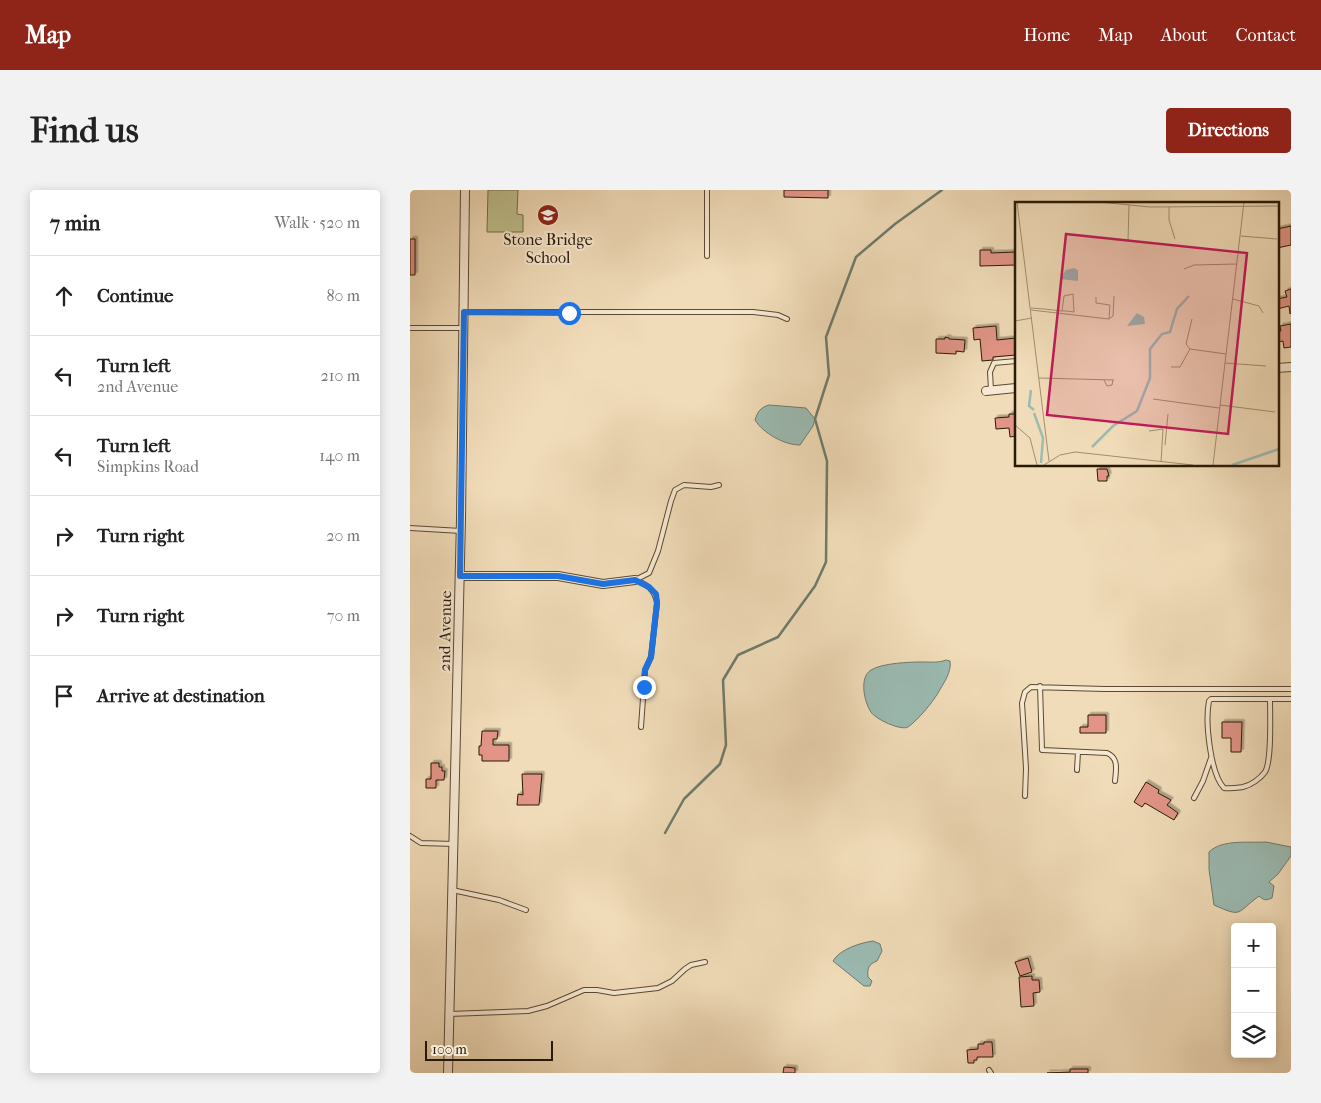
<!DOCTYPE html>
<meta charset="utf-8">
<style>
:root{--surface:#fff;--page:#f2f2f2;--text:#222;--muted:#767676;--line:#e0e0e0;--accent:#8f2418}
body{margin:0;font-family:"IM FELL French Canon",serif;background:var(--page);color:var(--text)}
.controls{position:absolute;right:15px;bottom:15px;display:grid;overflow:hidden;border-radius:5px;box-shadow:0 2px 12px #0003}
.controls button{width:45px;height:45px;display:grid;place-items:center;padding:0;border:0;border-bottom:1px solid var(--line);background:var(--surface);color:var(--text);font:25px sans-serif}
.scale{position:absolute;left:15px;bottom:12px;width:128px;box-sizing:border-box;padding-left:5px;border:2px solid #291a05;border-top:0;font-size:14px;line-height:18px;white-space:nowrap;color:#291a05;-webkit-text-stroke:4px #f6e8d2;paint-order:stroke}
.stop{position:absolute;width:15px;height:15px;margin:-11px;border:4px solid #1a73e8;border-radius:50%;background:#fff}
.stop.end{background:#1a73e8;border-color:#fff;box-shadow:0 1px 5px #0008}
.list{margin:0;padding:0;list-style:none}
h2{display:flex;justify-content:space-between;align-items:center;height:65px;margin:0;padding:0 20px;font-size:21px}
h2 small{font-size:16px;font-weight:400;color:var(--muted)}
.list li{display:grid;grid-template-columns:32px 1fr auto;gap:15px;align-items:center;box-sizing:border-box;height:80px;padding:0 20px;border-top:1px solid var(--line)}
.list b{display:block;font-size:19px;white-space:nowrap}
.list p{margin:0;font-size:16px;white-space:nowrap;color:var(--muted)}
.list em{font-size:16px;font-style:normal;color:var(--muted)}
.icon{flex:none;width:28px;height:28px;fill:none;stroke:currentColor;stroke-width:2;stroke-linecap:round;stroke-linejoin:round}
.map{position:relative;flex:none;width:881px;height:883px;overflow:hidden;border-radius:5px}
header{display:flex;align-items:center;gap:30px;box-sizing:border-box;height:70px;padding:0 25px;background:var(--accent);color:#fff}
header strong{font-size:24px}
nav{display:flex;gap:28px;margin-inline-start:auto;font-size:18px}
.intro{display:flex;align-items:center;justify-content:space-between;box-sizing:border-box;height:120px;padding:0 30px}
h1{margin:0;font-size:35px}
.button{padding:12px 22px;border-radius:5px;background:var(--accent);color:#fff;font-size:18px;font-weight:700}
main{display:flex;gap:30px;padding:0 30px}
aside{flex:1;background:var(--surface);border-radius:5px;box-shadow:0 2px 12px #0003}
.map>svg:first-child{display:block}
</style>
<header>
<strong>Map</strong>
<nav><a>Home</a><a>Map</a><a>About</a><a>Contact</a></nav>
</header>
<div class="intro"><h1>Find us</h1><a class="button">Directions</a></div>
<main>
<aside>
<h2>7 min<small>Walk · 520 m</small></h2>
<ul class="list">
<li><svg class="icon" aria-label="ahead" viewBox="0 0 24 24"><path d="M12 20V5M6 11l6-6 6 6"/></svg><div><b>Continue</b></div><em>80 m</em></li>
<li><svg class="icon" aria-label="left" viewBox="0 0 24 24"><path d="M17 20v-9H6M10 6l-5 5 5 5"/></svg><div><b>Turn left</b><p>2nd Avenue</p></div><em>210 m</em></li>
<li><svg class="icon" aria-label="left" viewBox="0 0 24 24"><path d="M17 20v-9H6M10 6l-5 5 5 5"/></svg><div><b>Turn left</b><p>Simpkins Road</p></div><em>140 m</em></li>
<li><svg class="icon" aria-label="right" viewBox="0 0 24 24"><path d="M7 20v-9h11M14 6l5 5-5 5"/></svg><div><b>Turn right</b></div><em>20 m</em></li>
<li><svg class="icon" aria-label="right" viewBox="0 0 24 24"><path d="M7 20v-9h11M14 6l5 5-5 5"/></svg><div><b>Turn right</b></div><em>70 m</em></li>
<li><svg class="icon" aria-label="arrive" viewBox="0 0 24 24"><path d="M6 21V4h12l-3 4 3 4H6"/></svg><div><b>Arrive at destination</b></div></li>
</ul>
</aside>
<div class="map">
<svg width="881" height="883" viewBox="0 0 881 883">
<defs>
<filter id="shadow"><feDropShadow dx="2.5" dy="-2.5" stdDeviation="0" flood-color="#0004"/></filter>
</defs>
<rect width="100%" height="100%" fill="#f1dcb9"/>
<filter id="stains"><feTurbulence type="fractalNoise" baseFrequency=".004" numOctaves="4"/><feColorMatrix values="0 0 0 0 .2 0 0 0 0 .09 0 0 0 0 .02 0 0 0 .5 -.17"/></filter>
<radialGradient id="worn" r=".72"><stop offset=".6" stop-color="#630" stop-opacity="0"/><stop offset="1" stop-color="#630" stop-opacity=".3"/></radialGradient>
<!-- green -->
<path fill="#bebf8c" stroke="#746c48" d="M78,0H108L107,24L113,25V42H77Z"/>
<!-- water -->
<path fill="#9bbbb3" stroke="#6d7b6d" d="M359,215L396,218L405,229L403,236L390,255C374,255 353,243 345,230C348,221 350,218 359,215Z
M536,470L540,471C542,482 533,494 528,503C522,513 508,530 498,537C491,541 465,529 461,522C454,512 449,487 461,480C472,473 500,472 513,472C522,472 528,473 536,470Z
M856,652L881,657V666L868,684L859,692L864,696L862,708C855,711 854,710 849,706C826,723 833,728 804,715L799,679V662C812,649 839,653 856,652Z
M463,751L470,754L472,761L467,771C459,774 457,778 458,787L462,791L460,796H454L423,771C430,759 450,753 463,751Z"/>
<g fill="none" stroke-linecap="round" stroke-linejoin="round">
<!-- stream -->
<path stroke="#6d7b6d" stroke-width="2.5" d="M255,643L274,609L310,574L316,555L313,490L328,465L368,447L405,396L416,372L417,271L405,229L419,185L416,147L446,67L485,34L532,0"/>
</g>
<!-- building -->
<path fill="#e29587" stroke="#291a05" filter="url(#shadow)" d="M374,0H418V8L374,7Z
M881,36V55L867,58V39Z
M0,49H5V85H0Z
M570,60H581V63L606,62V75L570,76Z
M881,99V123L880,124L879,116L867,119V109L877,107L875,101Z
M881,134V157L874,158L873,151L869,152L867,141H871L870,136Z
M586,136L587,150L606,148V165L583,167V170L572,171L570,149L564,150L563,138Z
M535,147L539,148V149L555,150L554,162L546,161V164L526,163V149H535Z
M599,224H606V246L600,247L599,238L586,239L585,228L599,227Z
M687,279H697L699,286H697V291H688Z
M678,525H696V543H670V537H678Z
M812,532H832L831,562H821V548H812Z
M72,541H88L87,549H83V555H99V571H72V565H69V556H71Z
M21,573H29V577H32V581H35L34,590H26V598H16V589H21Z
M112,584H132L129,615H107L108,604L113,605Z
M736,592L749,600L748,603L761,610L757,615L768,623L764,630L735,613L732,617L724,612Z
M618,768L622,782L610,786L605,772Z
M622,786V790H629L630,802L623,803L624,816L611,817L609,787Z
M574,852H582L583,867H567V870H564V873H558L557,860L568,859V854H574Z
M374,877L385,878V883H373Z
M660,879H678V883H637L660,882Z"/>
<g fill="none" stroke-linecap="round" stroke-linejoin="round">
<!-- service casing -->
<g stroke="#5b4a32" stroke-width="6">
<path id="service" d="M297,0V66
M54,122H343L368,125L377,129
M0,138H53
M581,200L580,182L584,173L606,171
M0,338L51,341
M225,390C237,394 245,400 247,413L241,467L235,480L231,537
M225,390L239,383L248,361L261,311L265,300L274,295L301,297L309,295
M630,496L632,560L697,563C709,568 706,580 705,591
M860,509C860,524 862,571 855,582C850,589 841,595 833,597C826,598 820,599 814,598C800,583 795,531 799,511L801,509C828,509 854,509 881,509
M667,580L668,562
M615,606L616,578L612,513L615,502L621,497L695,499H881
M784,608L793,591L801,568
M0,646L11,653L44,654
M42,700L89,710L116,720
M39,824L118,821L137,816L174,800H187L204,803L248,798L262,791L275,779L281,775L295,772
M579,880L581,883"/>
</g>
<!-- minor casing -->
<g stroke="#5b4a32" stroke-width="10">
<path id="minor" d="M867,178L881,177
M576,201L606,198
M50,386H148L193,394L225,390
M38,883L51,329L55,0"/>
</g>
<!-- service -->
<use href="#service" stroke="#f6e8d2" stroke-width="4"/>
<!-- minor -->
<use href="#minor" stroke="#f6e8d2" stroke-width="8"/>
</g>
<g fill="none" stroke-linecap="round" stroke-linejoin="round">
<!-- route -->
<path stroke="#1a73e8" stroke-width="6" d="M159,123L54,122L50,386H148L193,394L225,390L239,397L246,404L247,413L241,467L235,480L234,497"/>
</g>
<!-- icons -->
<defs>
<g id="school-disc" transform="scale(1.125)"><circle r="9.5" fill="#8f2418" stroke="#f6e8d2"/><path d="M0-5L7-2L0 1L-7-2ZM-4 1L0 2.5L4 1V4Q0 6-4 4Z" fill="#fff"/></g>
</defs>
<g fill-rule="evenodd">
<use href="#school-disc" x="138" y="25"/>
</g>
<g text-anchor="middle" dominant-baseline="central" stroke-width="4" stroke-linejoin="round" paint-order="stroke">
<!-- poi labels -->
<g font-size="16" fill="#291a05" stroke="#f6e8d2">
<text x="138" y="49">Stone Bridge<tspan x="138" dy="18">School</tspan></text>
</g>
<!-- street labels -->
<g font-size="16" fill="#291a05" stroke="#f6e8d2">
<text transform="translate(35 441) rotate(-89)">2nd Avenue</text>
</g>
</g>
<!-- overview -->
<g transform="translate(605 12)">
<rect width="264" height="264" fill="#f1dcb9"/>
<path d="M59,66L63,68V79L45,77L51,68ZM122,111L129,115L130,122L112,124Z" fill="#9bbbb3"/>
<path fill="none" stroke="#9bbbb3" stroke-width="2.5" d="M16,188L14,204L19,208M19,211L28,236L26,261M77,245L98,224L122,209L135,176V147L147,132L155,130L162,107L174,94M217,263L264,247"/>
<path fill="none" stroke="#a18e71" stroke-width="1" d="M2,0L34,259M84,0L135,5L264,4M154,5V18L160,37M226,34L262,37M113,39L114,3M169,67L179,63L222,62M81,95V101L95,103L94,117M218,97L244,104L248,111M16,106L29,107L47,109H52L59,110L58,92L49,94L47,109M16,108L94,117M94,117L98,114L99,94M0,119L17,116M175,147L211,152M175,147L171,142L177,117M210,161L251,164M156,165H165L175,147M24,176L99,178M89,178L92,184L97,183L98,178M138,197L204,206M205,203L260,210M0,223L15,236L22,263M134,229L148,227L146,260M150,243L153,212M29,263L45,253L60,250L178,263M198,263L229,0"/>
<path fill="#c2185b" fill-opacity="0.15" stroke="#c2185b" stroke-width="2.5" d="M51,32L232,51L213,232L32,213Z"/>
<rect width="264" height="264" fill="none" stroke="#291a05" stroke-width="2.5"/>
</g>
<rect width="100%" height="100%" filter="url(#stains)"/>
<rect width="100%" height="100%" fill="url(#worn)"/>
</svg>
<div class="controls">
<button>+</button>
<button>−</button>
<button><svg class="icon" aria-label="layers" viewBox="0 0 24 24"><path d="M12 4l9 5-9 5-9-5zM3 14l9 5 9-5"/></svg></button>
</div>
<div class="scale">100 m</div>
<div class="stop" style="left:159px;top:123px"></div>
<div class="stop end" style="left:234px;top:497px"></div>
</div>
</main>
